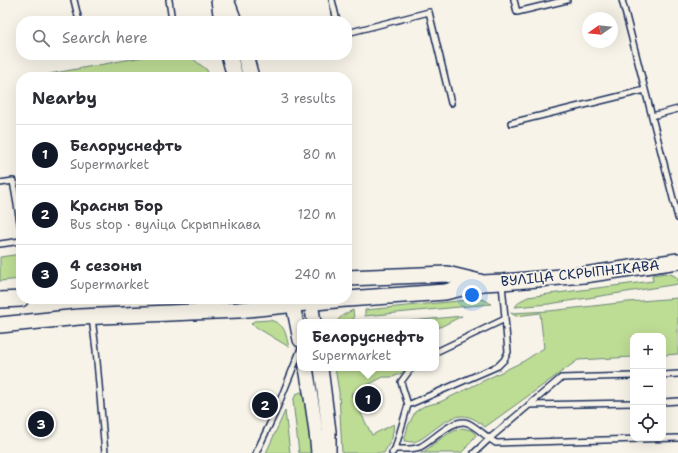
<!DOCTYPE html>
<meta charset="utf-8">
<style>
:root{--surface:#fff;--page:#f2f2f3;--text:#2b2b33;--muted:#7c7c81;--line:#e1e1e2;--accent:#111827}
body{margin:0;font-family:"Shantell Sans",sans-serif;background:var(--page);color:var(--text)}
.controls{position:absolute;right:12px;bottom:12px;display:grid;overflow:hidden;border-radius:8px;box-shadow:0 4px 16px #0002}
.controls button{width:36px;height:36px;display:grid;place-items:center;padding:0;border:0;border-bottom:1px solid var(--line);background:var(--surface);color:var(--text);font:20px sans-serif}
.compass{position:absolute;left:582px;top:12px;width:36px;height:36px;border-radius:50%;background:var(--surface);box-shadow:0 4px 16px #0002;rotate:256deg}
.you{position:absolute;left:472px;top:295px;width:14px;height:14px;margin:-10px;border:3px solid #fff;border-radius:50%;background:#1a73e8;box-shadow:0 0 0 6px #1a73e833}
.badge{display:grid;place-items:center;width:26px;height:26px;border-radius:50%;background:var(--accent);color:#fff;font-size:13px;font-weight:700}
.pin{position:absolute;translate:-50% -50%;border:2px solid #fff;box-shadow:0 1px 4px #0006}
.popup{position:absolute;left:297px;top:319px;width:142px;height:52px;box-sizing:border-box;display:grid;place-content:center;border-radius:8px;background:var(--surface);filter:drop-shadow(0 1px 3px #0005);font-size:13px;white-space:nowrap;color:var(--muted)}
.popup b{font-size:15px;color:var(--text)}
.popup::after{content:'';position:absolute;left:50%;top:100%;margin-left:-8px;border:8px solid transparent;border-top-color:var(--surface)}
.list{margin:0;padding:0;list-style:none}
h2{display:flex;justify-content:space-between;align-items:center;height:52px;margin:0;padding:0 16px;font-size:17px}
h2 small{font-size:13px;font-weight:400;color:var(--muted)}
.list li{display:grid;grid-template-columns:26px 1fr auto;gap:12px;align-items:center;box-sizing:border-box;height:60px;padding:0 16px;border-top:1px solid var(--line)}
.list b{display:block;font-size:15px;white-space:nowrap}
.list p{margin:0;font-size:13px;white-space:nowrap;color:var(--muted)}
.list em{font-size:13px;font-style:normal;color:var(--muted)}
.icon{flex:none;width:22px;height:22px;fill:none;stroke:currentColor;stroke-width:2;stroke-linecap:round;stroke-linejoin:round}
.map{position:relative;flex:none;width:678px;height:453px;overflow:hidden}
.search{position:absolute;background:var(--surface);box-shadow:0 4px 16px #0002;left:16px;top:16px;width:336px;height:44px;display:flex;align-items:center;gap:10px;box-sizing:border-box;padding:0 14px;border-radius:16px;color:var(--muted);font-size:15px}
.panel{position:absolute;background:var(--surface);box-shadow:0 4px 16px #0002;left:16px;top:72px;width:336px;height:232px;border-radius:16px}
.map>svg:first-child{display:block}
</style>
<div class="map">
<svg width="678" height="453" viewBox="0 0 678 453">
<rect width="100%" height="100%" fill="#f7f3e8"/>
<filter id="ink" filterUnits="userSpaceOnUse"><feTurbulence type="fractalNoise" baseFrequency=".025" numOctaves="2"/><feDisplacementMap in="SourceGraphic" scale="8" xChannelSelector="R" yChannelSelector="G"/><feConvolveMatrix kernelMatrix="1 2 1 2 8 2 1 2 1" color-interpolation-filters="sRGB"/></filter>
<g filter="url(#ink)">
<!-- green -->
<path fill="#bddc94" stroke="#6c8679" d="M154,55H188L207,70L209,77H49V74Z
M21,254V279L0,281V257Z
M666,273L673,275L678,278V284L549,304L515,307L520,301L528,297L549,294L653,281L652,275Z
M678,298V354L663,355V336H633V357L578,360L485,427C462,406 448,419 428,434C423,438 417,442 411,442C409,442 407,441 404,441L408,426L415,412L424,406L440,402L524,361L544,348L540,313L516,316L514,315L511,313L549,311L628,302Z
M479,299C484,299 487,301 491,304L365,316V310Z
M353,310L354,319L348,322H336L343,315Z
M462,316L436,329V322H401Z
M270,320C286,325 285,332 289,347L251,324L254,321Z
M335,368H405L404,372L393,377H383L351,394L372,435L394,424L392,438L384,453H342L339,392Z
M301,392L305,394L312,453H299L293,401L296,394Z
M285,411L290,453H266Z
M462,428L471,430L476,435L466,448L461,453H420C426,451 431,446 436,442C444,436 452,431 462,428Z"/>
<g fill="none" stroke-linecap="round" stroke-linejoin="round">
<!-- service casing -->
<g stroke="#1b2f5e" stroke-width="8">
<path id="service" d="M74,0L79,21
M169,0L172,21
M332,0L337,21
M514,0L517,12L567,0
M622,0L678,218
M347,33L429,12L451,103
M652,116L678,109
M511,123L645,90
M0,183L13,181L21,228
M0,244L21,241
M92,318L96,350L105,453
M436,352L505,319
M663,375L678,374
M663,402L678,401
M408,405L498,366L504,360L508,352L502,284
M529,405L633,403
M395,449C403,449 412,450 420,447C433,441 453,417 468,423C478,428 486,437 496,443L678,438
M256,453L275,413L300,351
M392,453L395,449L408,405L401,382L409,371L412,368
M474,453L489,439L561,378L633,376"/>
</g>
<!-- tertiary casing -->
<g stroke="#1b2f5e" stroke-width="16">
<path id="tertiary" d="M311,302L314,322
M293,305L300,340
M306,368C311,396 316,424 318,453
M321,368L329,431V453"/>
</g>
<!-- secondary casing -->
<g stroke="#1b2f5e" stroke-width="18">
<path id="secondary" d="M219,0L222,21
M226,0L234,21
M229,55L235,77
M245,55L251,77
M347,278L447,274L480,282
M347,299L445,292L483,283L502,282L584,275L678,261
M0,300L21,299
M0,325L79,317L238,310L345,299"/>
</g>
<!-- service -->
<use href="#service" stroke="#f7f3e8" stroke-width="5"/>
<!-- tertiary -->
<use href="#tertiary" stroke="#f7f3e8" stroke-width="13"/>
<!-- secondary -->
<use href="#secondary" stroke="#f7f3e8" stroke-width="15"/>
</g>
</g>
<g text-anchor="middle" dominant-baseline="central" stroke-width="3.5" stroke-linejoin="round" paint-order="stroke">
<!-- street labels -->
<g font-size="14" fill="#1b2f5e" stroke="#f7f3e8">
<text transform="translate(580 273) rotate(-6)">ВУЛІЦА СКРЫПНІКАВА</text>
</g>
</g>
</svg>
<div class="controls">
<button>+</button>
<button>−</button>
<button><svg class="icon" aria-label="locate" viewBox="0 0 24 24"><circle cx="12" cy="12" r="6"/><path d="M12 2v4M12 18v4M2 12h4M18 12h4"/></svg></button>
</div>
<svg class="compass" viewBox="-18 -18 36 36"><path d="M0-13l5 13h-10z" fill="#e53935"/><path d="M0 13l5-13h-10z" fill="#7c7c81"/></svg>
<div class="you"></div>
<div class="pin badge" style="left:368px;top:399px">1</div>
<div class="popup"><b>Белоруснефть</b>Supermarket</div>
<div class="pin badge" style="left:265px;top:405px">2</div>
<div class="pin badge" style="left:41px;top:424px">3</div>
<div class="search"><svg class="icon" aria-label="search" viewBox="0 0 24 24"><circle cx="10" cy="10" r="6"/><path d="M15 15l6 6"/></svg>Search here</div>
<section class="panel">
<h2>Nearby<small>3 results</small></h2>
<ul class="list">
<li><span class="badge">1</span><div><b>Белоруснефть</b><p>Supermarket</p></div><em>80 m</em></li>
<li><span class="badge">2</span><div><b>Красны Бор</b><p>Bus stop · вуліца Скрыпнікава</p></div><em>120 m</em></li>
<li><span class="badge">3</span><div><b>4 сезоны</b><p>Supermarket</p></div><em>240 m</em></li>
</ul>
</section>
</div>
